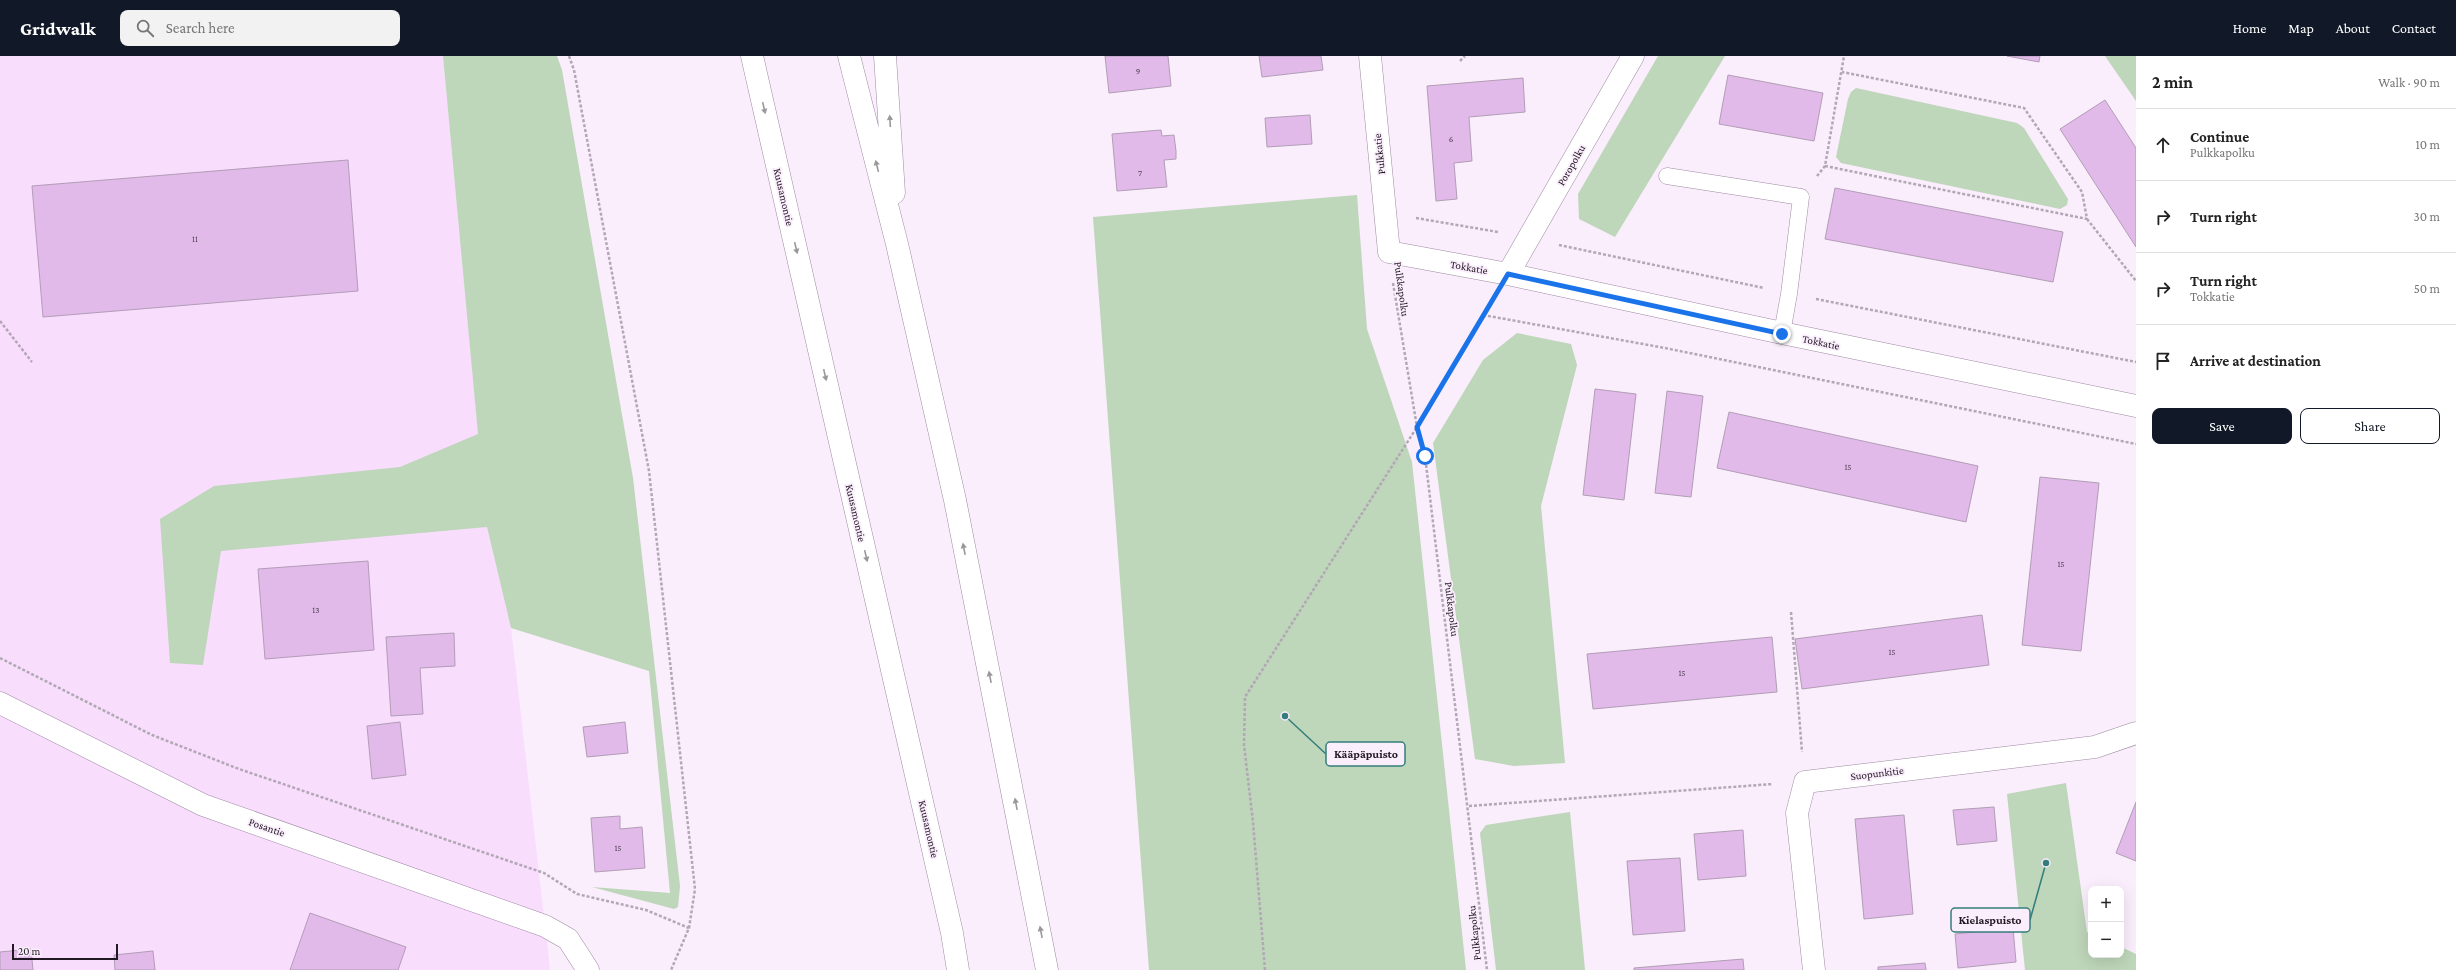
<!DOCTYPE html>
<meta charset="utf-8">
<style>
:root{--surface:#fff;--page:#f2f2f2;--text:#222;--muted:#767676;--line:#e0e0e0;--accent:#111827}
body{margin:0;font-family:"Crimson Pro",serif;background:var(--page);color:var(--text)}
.controls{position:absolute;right:12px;bottom:12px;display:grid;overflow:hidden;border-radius:8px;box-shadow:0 4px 16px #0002}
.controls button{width:36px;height:36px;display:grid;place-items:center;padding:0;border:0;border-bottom:1px solid var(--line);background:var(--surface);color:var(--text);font:20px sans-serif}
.scale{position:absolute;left:12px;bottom:10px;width:106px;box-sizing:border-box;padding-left:4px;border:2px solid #211922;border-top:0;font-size:11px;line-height:14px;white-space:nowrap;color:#211922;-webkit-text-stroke:3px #faedfc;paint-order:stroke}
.stop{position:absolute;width:12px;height:12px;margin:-9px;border:3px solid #1a73e8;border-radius:50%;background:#fff}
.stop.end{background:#1a73e8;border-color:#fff;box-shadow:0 1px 4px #0008}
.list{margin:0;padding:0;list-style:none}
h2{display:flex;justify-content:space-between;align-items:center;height:52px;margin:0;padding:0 16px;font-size:17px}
h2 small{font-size:13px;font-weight:400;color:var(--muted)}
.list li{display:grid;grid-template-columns:26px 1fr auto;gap:12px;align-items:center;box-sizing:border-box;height:72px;padding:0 16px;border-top:1px solid var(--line)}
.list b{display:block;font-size:15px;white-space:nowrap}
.list p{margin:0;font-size:13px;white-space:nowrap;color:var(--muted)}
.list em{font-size:13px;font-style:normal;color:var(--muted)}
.actions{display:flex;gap:8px;padding:12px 16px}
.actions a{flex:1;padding:9px 0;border:1px solid var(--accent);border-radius:8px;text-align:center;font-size:14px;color:var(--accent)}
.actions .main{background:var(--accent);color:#fff}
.icon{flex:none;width:22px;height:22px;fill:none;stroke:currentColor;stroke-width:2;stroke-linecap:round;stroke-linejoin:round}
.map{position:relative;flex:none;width:2136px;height:914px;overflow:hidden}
header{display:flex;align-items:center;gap:24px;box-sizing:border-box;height:56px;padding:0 20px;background:var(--accent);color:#fff}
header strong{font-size:19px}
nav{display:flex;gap:22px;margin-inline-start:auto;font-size:14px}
.search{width:280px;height:36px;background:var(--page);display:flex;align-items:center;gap:10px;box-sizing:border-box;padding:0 14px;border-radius:8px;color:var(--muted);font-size:15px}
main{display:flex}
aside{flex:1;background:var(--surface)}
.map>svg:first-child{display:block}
</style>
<header>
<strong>Gridwalk</strong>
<div class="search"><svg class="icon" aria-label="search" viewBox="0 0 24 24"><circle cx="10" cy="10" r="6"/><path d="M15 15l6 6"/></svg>Search here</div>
<nav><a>Home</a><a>Map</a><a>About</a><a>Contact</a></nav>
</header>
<main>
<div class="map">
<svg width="2136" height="914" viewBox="0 0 2136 914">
<rect width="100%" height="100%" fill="#faedfc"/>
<!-- built -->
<path fill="#f8ddfd" d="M0,0H443L487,471L511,572L550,914H0Z"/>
<!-- green -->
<path fill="#bed6ba" d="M443,0H557L562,14L633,422L680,830L678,851L674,853L592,831L670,837L649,615L511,572L487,471L221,495L203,609L170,607L160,463L214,430L400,411L478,378Z
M1658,0H1725L1615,181L1579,163L1578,138Z
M2105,0H2136V45Z
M1856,32L2017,67L2024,72L2068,143L2067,149L2060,153L1841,107L1836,101L1848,43L1851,36Z
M1357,139L1367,273L1412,406L1466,914H1149L1093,161Z
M1517,277L1571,288L1577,309L1541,450L1565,707L1514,710L1475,703L1433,387L1483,304Z
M2066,727L2087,876L2091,878V899H2121V891L2136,898V914H2025L2007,738Z
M1570,756L1585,914H1496L1480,777L1486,769Z"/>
<!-- building -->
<path fill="#e1bae9" stroke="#b29db6" d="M1105,0H1168L1171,30L1109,37Z
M1259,0H1321L1323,14L1262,21Z
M2007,0H2040L2039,6Z
M1728,19L1823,37L1814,85L1719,68Z
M1523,22L1525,56L1469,61L1472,105L1454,107L1457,143L1436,145L1427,30Z
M2105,44L2136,92V191L2060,73Z
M1310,59L1312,88L1267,91L1265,62Z
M1161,74L1162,80L1174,79L1176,95V103L1164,104L1167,131L1117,135L1112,78Z
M348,104L358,235L43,261L32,130Z
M1835,132L2063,176L2053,226L1825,183Z
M1595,333L1636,338L1624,444L1583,439Z
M1667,335L1703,340L1691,441L1655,437Z
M1729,356L1978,410L1966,466L1717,412Z
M2040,421L2099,427L2081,595L2022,589Z
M368,505L374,594L265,603L258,513Z
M1982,559L1989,609L1802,633L1795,583Z
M454,577L455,610L420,612L423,658L391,660L386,581Z
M1772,581L1777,636L1593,653L1587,598Z
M400,666L406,719L372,723L367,670Z
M625,666L628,697L587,701L583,671Z
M2136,746V805L2116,797Z
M1994,751L1997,785L1957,789L1953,754Z
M1904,759L1913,858L1864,863L1855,763Z
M620,760V773L642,771L645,812L595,816L591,762Z
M1743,774L1746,820L1698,824L1694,778Z
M1680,802L1685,875L1633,879L1627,805Z
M310,857L406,891L398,914H290Z
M2013,872L2016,906L1958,912L1955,878Z
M31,893L33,914H0V896Z
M153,895L155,914H115L114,899Z
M1743,903L1744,914H1634V912Z
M1925,907L1926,914H1878V911Z"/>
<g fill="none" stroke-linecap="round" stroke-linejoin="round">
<!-- lane casing -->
<g stroke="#9e8aa2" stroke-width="17">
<path id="lane" d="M1667,120L1801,141L1789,238L1782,277"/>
</g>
<!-- street casing -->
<g stroke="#9e8aa2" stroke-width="23">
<path id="street" d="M1370,0L1389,196L1508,218L1782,277L2136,350
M1508,218L1633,0
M0,647L203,749L545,870L568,883L588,914
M1814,914L1797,757L1805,726L2095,691L2136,677"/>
</g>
<!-- highway casing -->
<g stroke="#9e8aa2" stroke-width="23">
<path id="highway" d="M752,0L952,877L958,914
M849,0L897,188L955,444L1047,914
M885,0L894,137"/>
</g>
<!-- path -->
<path stroke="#b2a7b4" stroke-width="2.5" stroke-dasharray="3 2" stroke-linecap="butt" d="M569,0L574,14L649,415L695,833L689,872L671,914
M1460,5L1465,0
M1825,110L2087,163L2082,136L2024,52L1842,16
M1817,120L1825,110L1844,0
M1416,162L1498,176
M2087,163L2136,225
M1559,189L1764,232
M1393,227L1417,371L1425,400L1487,914
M1816,243L2136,306
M1483,259L1665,292L2136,388
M0,265L32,306
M1791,556L1802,696
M0,602L152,679L239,713L544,817L577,838L646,854L689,872
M1469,750L1773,728
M1265,914L1253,766L1244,689L1245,641L1417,371L1491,246"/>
<!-- lane -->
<use href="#lane" stroke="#fff" stroke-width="16"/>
<!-- street -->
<use href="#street" stroke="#fff" stroke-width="22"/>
<!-- highway -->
<use href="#highway" stroke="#fff" stroke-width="22"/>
</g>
<!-- one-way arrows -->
<defs><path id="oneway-solid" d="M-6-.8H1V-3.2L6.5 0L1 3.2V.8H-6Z"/></defs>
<g fill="#9b989c">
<use href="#oneway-solid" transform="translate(764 52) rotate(77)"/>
<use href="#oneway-solid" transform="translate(890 65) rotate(-93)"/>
<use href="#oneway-solid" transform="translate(877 110) rotate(-104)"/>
<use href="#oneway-solid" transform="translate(796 192) rotate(77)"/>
<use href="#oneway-solid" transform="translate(825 319) rotate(77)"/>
<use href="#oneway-solid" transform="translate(964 493) rotate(-101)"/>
<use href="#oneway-solid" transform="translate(866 500) rotate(77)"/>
<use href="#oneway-solid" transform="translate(990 621) rotate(-101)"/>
<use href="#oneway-solid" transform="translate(1016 748) rotate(-101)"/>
<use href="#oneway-solid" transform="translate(1041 876) rotate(-101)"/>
</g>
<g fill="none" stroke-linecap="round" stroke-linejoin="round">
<!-- route -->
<path stroke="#1a73e8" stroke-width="5" d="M1425,400L1417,371L1508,218L1782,278"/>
</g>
<g text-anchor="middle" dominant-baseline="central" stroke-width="3.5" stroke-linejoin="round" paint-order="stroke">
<!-- number labels -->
<g font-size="9" fill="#514154">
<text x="1138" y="15">9</text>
<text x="1451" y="83">6</text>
<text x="1140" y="117">7</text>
<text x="195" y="183">11</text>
<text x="1848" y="411">15</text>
<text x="2061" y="508">15</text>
<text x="316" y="554">13</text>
<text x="1892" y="596">15</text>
<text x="1682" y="617">15</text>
<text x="618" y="792">15</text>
</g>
<!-- street labels -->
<g font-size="11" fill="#211922" stroke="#faedfc">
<text transform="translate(1379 98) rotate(-96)">Pulkkatie</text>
<text transform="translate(1571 109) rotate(-60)">Poropolku</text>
<text transform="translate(784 141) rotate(77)">Kuusamontie</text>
<text transform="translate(1469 211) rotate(10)">Tokkatie</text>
<text transform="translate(1402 233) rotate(82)">Pulkkapolku</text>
<text transform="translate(1821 286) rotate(12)">Tokkatie</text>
<text transform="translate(856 457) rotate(77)">Kuusamontie</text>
<text transform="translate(1452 553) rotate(83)">Pulkkapolku</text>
<text transform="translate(1877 717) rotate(-7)">Suopunkitie</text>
<text transform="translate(267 771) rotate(19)">Posantie</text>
<text transform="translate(929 773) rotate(77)">Kuusamontie</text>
<text transform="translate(1474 877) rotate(-96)">Pulkkapolku</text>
</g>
</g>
<!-- callouts -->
<path fill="none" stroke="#347d7c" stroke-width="1.5" d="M1285 660L1326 698M2046 807L2030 864"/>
<g fill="#347d7c" stroke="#faedfc" stroke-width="1.5">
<circle cx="1285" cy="660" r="4"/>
<circle cx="2046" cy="807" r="4"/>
</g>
<g fill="#faedfc" stroke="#347d7c" stroke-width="1.5">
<rect x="1326" y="686" width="79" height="24" rx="4"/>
<rect x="1951" y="852" width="79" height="24" rx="4"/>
</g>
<g font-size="12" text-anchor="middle" font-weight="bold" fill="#211922">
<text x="1366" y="702">Kääpäpuisto</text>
<text x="1990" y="868">Kielaspuisto</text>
</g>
</svg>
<div class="controls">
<button>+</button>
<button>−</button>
</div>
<div class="scale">20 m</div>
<div class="stop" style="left:1425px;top:400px"></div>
<div class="stop end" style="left:1782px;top:278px"></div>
</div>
<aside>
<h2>2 min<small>Walk · 90 m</small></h2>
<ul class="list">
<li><svg class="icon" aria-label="ahead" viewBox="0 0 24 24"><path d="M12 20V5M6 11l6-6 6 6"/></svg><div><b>Continue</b><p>Pulkkapolku</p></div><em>10 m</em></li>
<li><svg class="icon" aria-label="right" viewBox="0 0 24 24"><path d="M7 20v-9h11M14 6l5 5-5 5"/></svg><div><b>Turn right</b></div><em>30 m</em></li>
<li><svg class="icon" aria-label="right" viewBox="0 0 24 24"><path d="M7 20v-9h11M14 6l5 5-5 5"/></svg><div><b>Turn right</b><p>Tokkatie</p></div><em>50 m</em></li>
<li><svg class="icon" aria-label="arrive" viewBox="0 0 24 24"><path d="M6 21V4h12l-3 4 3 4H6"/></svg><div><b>Arrive at destination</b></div></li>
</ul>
<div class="actions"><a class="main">Save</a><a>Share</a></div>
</aside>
</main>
